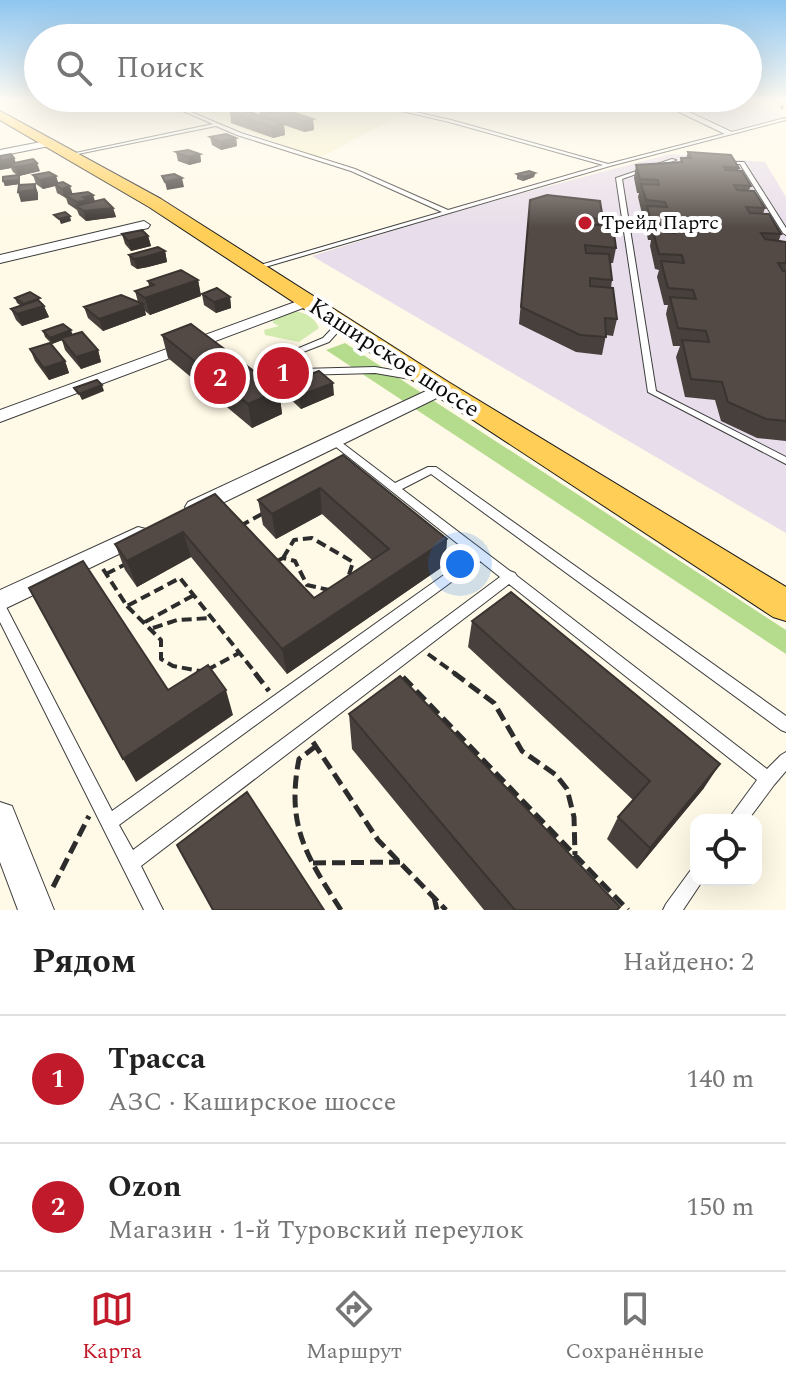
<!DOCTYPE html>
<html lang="ru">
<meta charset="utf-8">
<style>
:root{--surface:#fff;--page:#f2f2f2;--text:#222;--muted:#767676;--line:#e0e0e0;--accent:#c11b2b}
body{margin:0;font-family:Spectral,serif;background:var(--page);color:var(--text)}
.controls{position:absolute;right:24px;bottom:24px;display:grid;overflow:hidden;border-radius:16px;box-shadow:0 8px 32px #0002}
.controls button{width:72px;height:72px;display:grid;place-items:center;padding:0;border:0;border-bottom:2px solid var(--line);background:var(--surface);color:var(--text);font:40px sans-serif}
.you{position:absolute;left:460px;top:564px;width:28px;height:28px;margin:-20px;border:6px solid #fff;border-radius:50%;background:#1a73e8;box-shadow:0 0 0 12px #1a73e833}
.badge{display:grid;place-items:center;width:52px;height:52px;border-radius:50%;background:var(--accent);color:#fff;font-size:26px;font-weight:700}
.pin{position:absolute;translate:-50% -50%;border:4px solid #fff;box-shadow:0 2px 8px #0006}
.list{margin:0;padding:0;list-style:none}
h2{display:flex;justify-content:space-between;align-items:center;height:104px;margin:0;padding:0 32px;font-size:34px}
h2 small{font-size:26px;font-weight:400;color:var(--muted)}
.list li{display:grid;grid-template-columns:52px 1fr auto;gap:24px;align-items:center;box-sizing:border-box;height:128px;padding:0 32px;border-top:2px solid var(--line)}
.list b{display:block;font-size:30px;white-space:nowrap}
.list p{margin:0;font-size:26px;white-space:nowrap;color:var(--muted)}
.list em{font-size:26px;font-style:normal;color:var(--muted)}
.icon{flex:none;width:44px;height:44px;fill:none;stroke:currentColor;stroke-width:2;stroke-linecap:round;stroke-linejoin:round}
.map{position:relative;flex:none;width:786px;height:910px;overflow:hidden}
.search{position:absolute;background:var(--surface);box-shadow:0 8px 32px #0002;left:24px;right:24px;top:24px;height:88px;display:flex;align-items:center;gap:20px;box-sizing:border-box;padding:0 28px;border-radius:44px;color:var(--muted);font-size:30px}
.sheet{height:360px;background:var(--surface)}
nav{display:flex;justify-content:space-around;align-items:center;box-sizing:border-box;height:112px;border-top:2px solid var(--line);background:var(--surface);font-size:22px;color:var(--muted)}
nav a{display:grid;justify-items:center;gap:4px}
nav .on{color:var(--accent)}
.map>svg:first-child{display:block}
</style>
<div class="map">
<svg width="786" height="910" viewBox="0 0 786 910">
<rect width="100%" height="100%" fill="#fff9e7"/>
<!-- industrial -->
<path fill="#e8ddea" d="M756,101L786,117L732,130L698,114Z
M670,154L765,162L786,197V533L312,256L459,210Z"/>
<!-- farmland -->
<path fill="#f6f0c6" d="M175,101H428L317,159Z"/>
<!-- green -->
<path fill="#d1ebaf" d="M286,310C301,312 312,313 319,328L299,342L265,335L264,330L279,326L273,323V316Z"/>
<!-- forest -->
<path fill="#b5dc8d" d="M345,343L786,630V654L326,350Z"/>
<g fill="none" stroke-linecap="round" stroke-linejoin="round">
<!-- service casing -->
<g stroke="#3d3d3d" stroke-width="2">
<path id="service" d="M160,101H165L241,133L355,169L448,210L603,165L449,122L359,101H366L451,120L608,164L785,118L786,120L610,166L255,270L253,269V267L442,212L351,171L237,135L216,126L68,156L66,155L213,124Z
M672,159L676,160L622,179L656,391L786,457V464L648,392L616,178Z
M723,162H744L786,228V235L783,233L740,164H725Z
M338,322H341L345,324L329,342L285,359L301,369L375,367L416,374L420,377L416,380L375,373L299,375L275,358L323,338Z
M334,438L337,439L395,483L428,467H436L786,716V732L781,730L431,474L402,489L510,571L515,573L517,576L767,769L781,755L786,752V771L774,785L748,820H730L732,814L757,780L509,584L141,866L163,910H144L0,622V604L5,605L112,811L472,555L331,443L329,441L331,439ZM480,561L500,577L133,850L119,825Z
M696,868V880H703L683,910H663L666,904L690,871Z"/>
</g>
<!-- minor casing -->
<g stroke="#3d3d3d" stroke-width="2">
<path id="minor" d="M656,101H666L734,133L727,135Z
M46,141L49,146L0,156V150Z
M144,221L150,225L148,228L0,263V255Z
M306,298L313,302L311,305L0,422V410Z
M441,384L450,389L447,393L204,512H188L185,507L188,502Z
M138,527L146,529L149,535L146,541L0,611V590Z
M0,802L12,806L54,910H18L0,862Z"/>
</g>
<!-- primary casing -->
<g stroke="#1b1b1b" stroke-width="2">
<path id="primary" d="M0,111L161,199L450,383L786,587V621L773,617L149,207L0,120Z"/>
</g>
<!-- path-far2 -->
<path stroke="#2c2c2c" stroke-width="2" stroke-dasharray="3 2" stroke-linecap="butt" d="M783,109L780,106H786"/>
<!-- path-far1 -->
<path stroke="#2c2c2c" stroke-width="4" stroke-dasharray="10 5" stroke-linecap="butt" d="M240,526L262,514
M283,558L294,540L312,538L353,562L348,578
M277,561L283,558L295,561L307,585L329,590
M103,569L127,606L180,578L257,675
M106,574L124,565
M127,606L161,640V659L173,666L200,671
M145,622L194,595
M153,628L177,620L212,618
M428,654L457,675
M207,670L239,653"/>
<!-- path -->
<path stroke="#2c2c2c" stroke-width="5" stroke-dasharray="13 6" stroke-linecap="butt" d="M255,673L269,691
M454,673L494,703L522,751L556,775L567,789L574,817L575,855
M403,677L628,910
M313,742L378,840L446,910
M316,746L299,759C286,825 306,856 341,910
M313,863L400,862
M53,887L89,816
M434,897L437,910"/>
<!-- service -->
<use href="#service" fill="#fff" fill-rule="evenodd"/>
<!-- minor -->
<use href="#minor" fill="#fff" fill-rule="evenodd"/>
<!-- primary -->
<use href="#primary" fill="#ffce57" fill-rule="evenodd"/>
</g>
<!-- wall -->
<path fill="#47403c" d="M259,106L313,119L314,130L304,132L284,125L285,135L273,138L231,123L230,112L260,116Z
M210,137L236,138L237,146L221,150L212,145Z
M176,152L200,154L201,162L189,165L178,161Z
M688,152L739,168L738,171L751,186L749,190L765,208L763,214L781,234L779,240L786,242V441L757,438L721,421L715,400L685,397L676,357L680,346H673L666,314L668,305H664L657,277L659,270L655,269L650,246L651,240H648L644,220L645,215L642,214L638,197L639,193H637L634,178L636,165L680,162L681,158H686Z
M0,156L14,158L16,163L40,171L19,176L20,184L5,186L3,181L17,175L13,172L11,168L0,170Z
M535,173L534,177L523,181L517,179V174Z
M33,175L56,176L58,183L72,194L93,195L95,201L113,208L116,217L86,221L79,215L77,210L68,204L66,198L57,193L55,186L43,189L36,184Z
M530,200L603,219L602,225L616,248L613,263H610L612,280L611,288L617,319L613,336L606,335L602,355L576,352L519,324Z
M122,234L148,236L151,246L131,251L125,244Z
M165,251L167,262L148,267L137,269L131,265L129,255Z
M198,280L201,296L150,315L145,311L146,315L103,331L88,318L84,307L138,302L135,291L149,286L148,281Z
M202,294L230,297L231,308L216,313L204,305Z
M15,298L42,303L49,317L22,326L16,320L11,309L21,306L17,303Z
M43,331L73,335L98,350L101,362L81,369L65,350L62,340L52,344L45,337Z
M162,335L279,390L282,414L252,428L168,358Z
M30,349L65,361L69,373L49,380L35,361Z
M285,384L334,395L301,409L287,396Z
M343,455L447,539L445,565L287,674L191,557L137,587L125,570L115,544L215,494L314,598L372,560L322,514L276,539L263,525L258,500Z
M472,621L704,788L637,869L607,839L618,817L633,800L468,647Z
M349,714L618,910H484L352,749Z"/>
<!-- shaded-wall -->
<path fill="#3a3431" d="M313,119L314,130L304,132L303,121Z
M284,124L285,135L273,138L271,127Z
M236,138L237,146L221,150L220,142Z
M200,154L201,162L189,165L188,157Z
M14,158L17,167L10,164L11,168L0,170V161Z
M37,163L40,171L19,176L20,184L5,186L3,181L18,176L15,167Z
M535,173L534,177L523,181L524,177Z
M56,176L59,185L54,184L55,186L43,189L40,180Z
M182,178L184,187L167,190L165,182Z
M35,184L38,193V200L21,202L18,192Z
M70,186L73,195H65L66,198H65L62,189Z
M93,195L95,204L78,207L77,202L83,197Z
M113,208L116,217L86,221L84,211Z
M70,216L71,221L61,224L59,219Z
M148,236L151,246L131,251L128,241Z
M165,251L167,262L148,267L137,269L134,259Z
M198,280L201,296L150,315L145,298Z
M230,297L231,308L216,313L214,302Z
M143,304L146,315L103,331L99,319Z
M44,306L49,317L22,326L17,314Z
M71,330L73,336L52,344L50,338Z
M98,350L101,362L81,369L76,357Z
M65,361L69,373L49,380L44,368Z
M333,383L334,395L301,409L299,396Z
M102,385L104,391L82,400L79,394Z
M279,390L282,414L252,428L248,404Z
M320,488L322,514L276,539L272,514Z
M183,532L191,557L137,587L127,561Z
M447,539L445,565L287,674L282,649Z
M226,690L233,715L136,782L123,759Z
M720,764L704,788L637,869L650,848Z"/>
<!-- building -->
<path fill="#534a46" stroke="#3a3431" stroke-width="2" d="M267,104L313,119L303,121L259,106Z
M244,110L284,124L271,127L230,112Z
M226,134L236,138L220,142L210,137Z
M188,150L200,154L188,157L176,152Z
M688,152L731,155L739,168L724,167L726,170L742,171L751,186L734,185L737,190L754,191L765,208L746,207L750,213L769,214L781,234L761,233L765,239L786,242V263H778L783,271H786V421L766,419L728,402L722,382L691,379L682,340L709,342L706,331L678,328L670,297L696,299L693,290L668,288L661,261L684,263L682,255L659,254L653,231L675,233L673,227L652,225L647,206L667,207L665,202L646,200L641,184L659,185L658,180L640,179L636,165L682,162L681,158H691Z
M11,154L14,158L0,161V156Z
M33,159L37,163L15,167L10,164Z
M529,171L535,173L524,177L517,174Z
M49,172L56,176L40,180L33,175Z
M174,174L182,178L165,182L162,176Z
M19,175V180L3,181V177Z
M63,182L70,186L62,189L54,184Z
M35,184L34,190L18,192L19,185Z
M88,192L93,195L83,197L87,200L77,202L65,195Z
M547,195L600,201L603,219L584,218V224L613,226L616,248L585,245L586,253L609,254L612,280L590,278V286L613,288L617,319L605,318L606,337L580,335L521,307L530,200Z
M104,199L113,208L84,211L76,206Z
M65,212L70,216L59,219L54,215Z
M142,230L148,236L128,241L122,234Z
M158,247L165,251L145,257L134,259L129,255Z
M181,270L198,280L145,298L135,291L154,285L148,281Z
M217,288L230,297L214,302L202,294Z
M30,292L40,298L24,304L15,298Z
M121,295L143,304L99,319L84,307Z
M38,300L44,306L17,314L11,309Z
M63,324L71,330L50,338L43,331Z
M191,324L279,390L248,404L162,335Z
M82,332L98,350L76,357L61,338Z
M50,343L65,361L44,368L30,349Z
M319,371L333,383L299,396L285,384Z
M97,380L102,385L79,394L74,388Z
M343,455L447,539L282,649L183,532L127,561L115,544L215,494L314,598L389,549L320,488L272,514L258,500Z
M83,561L168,690L208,665L226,690L123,759L29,588Z
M511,592L720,764L650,848L618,817L650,781L472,621Z
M400,676L620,907L617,910H515L349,714Z
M247,792L324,910H213L177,845Z"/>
<!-- sky -->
<linearGradient id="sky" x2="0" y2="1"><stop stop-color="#8ec5ef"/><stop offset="0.44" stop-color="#fffcf4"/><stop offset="1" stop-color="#fffcf4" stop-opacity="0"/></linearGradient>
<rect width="786" height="228" fill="url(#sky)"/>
<!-- markers -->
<circle fill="#c11b2b" stroke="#fff" stroke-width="3" cx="585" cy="223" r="8"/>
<g text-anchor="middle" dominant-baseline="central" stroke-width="8" stroke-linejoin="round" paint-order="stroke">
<!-- far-poi labels -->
<g font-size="20" fill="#0a0a0a" stroke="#fff" text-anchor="start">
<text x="601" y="223">Трейд Партс</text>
</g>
<!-- street labels -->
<g font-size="24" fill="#0a0a0a" stroke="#fff">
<text transform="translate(394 358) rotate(33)">Каширское шоссе</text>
</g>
</g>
</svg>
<div class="controls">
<button><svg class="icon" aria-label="locate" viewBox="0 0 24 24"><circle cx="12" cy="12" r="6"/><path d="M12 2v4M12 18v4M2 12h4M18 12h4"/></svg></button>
</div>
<div class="you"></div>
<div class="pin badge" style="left:283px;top:373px">1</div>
<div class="pin badge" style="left:220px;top:378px">2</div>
<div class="search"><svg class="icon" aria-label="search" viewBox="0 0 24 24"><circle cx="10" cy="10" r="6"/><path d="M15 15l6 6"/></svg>Поиск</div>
</div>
<section class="sheet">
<h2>Рядом<small>Найдено: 2</small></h2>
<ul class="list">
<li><span class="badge">1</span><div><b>Трасса</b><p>АЗС · Каширское шоссе</p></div><em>140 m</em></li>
<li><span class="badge">2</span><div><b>Ozon</b><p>Магазин · 1-й Туровский переулок</p></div><em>150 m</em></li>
</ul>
</section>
<nav>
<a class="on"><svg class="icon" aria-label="map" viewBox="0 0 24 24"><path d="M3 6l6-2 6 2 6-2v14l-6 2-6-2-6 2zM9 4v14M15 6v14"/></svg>Карта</a>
<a><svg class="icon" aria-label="directions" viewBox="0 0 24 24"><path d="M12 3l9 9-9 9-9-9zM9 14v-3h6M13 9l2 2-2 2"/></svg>Маршрут</a>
<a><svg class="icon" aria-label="saved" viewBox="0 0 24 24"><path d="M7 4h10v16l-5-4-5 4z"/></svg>Сохранённые</a>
</nav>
